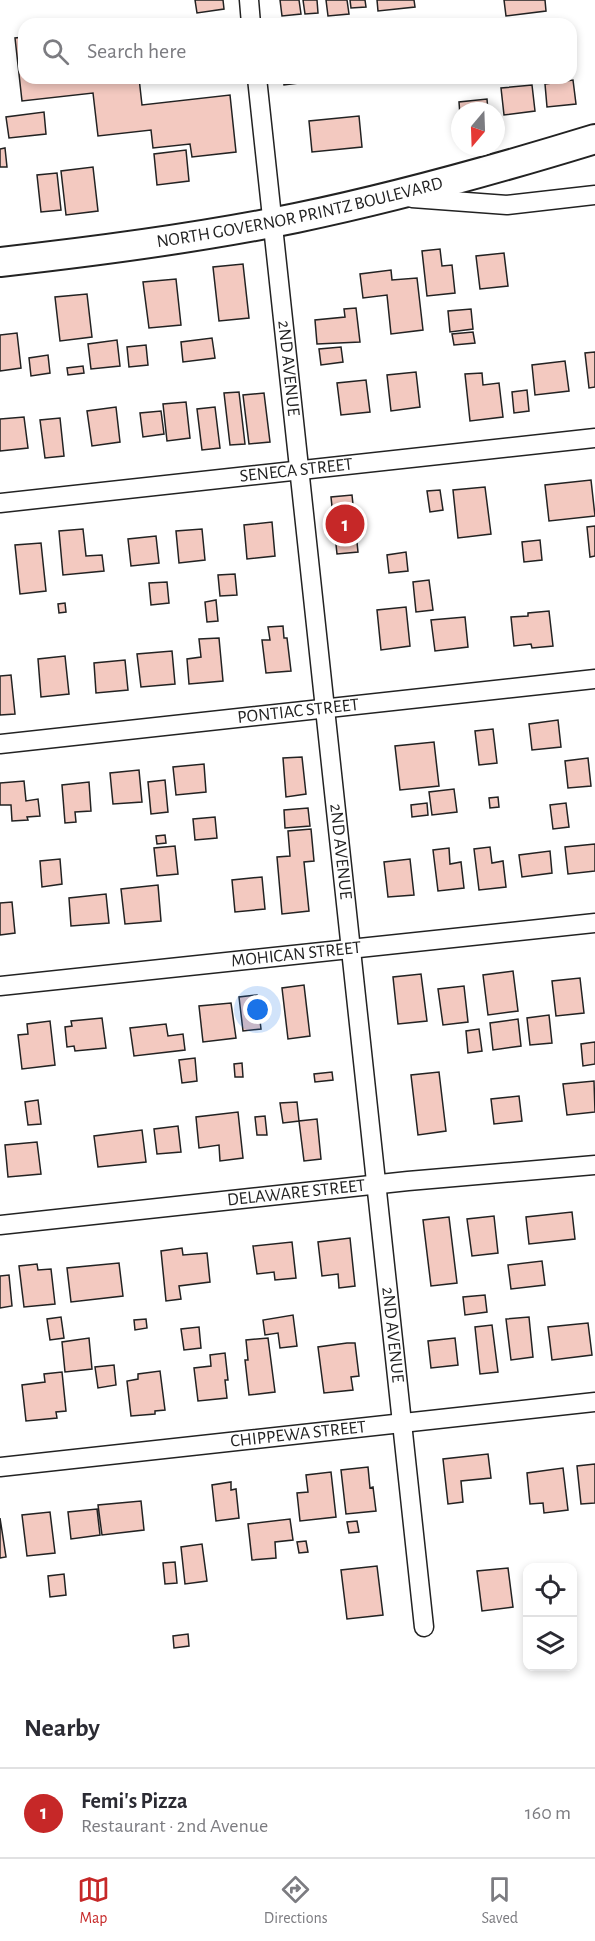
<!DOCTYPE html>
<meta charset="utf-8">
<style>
:root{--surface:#fff;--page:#f2f2f3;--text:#2b2b33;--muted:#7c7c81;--line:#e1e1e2;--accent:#c62828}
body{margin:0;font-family:"Alegreya Sans",sans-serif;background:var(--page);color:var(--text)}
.controls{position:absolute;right:18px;bottom:18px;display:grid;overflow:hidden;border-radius:12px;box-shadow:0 3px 9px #0003}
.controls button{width:54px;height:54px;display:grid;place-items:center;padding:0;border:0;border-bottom:2px solid var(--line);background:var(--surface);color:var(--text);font:30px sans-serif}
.compass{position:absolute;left:451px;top:102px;width:54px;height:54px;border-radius:50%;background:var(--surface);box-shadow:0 3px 9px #0003;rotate:199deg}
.you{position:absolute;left:258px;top:1010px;width:21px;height:21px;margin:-15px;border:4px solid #fff;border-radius:50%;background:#1a73e8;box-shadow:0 0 0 9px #1a73e833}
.badge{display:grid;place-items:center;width:39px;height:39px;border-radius:50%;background:var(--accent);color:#fff;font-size:20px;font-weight:700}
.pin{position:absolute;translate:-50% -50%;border:3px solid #fff;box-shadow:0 2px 6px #0006}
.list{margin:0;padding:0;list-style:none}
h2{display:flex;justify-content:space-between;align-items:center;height:78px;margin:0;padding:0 24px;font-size:26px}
h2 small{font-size:20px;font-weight:400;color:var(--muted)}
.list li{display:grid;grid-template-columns:39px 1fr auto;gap:18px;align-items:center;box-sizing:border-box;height:90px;padding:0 24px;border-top:2px solid var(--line)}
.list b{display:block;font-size:22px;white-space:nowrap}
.list p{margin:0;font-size:20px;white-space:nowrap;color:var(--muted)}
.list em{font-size:20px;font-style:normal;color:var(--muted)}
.icon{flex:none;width:33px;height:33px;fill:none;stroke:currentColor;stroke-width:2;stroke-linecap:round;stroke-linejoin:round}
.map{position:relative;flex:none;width:595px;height:1689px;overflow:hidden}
.search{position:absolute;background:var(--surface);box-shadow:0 3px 9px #0003;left:18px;right:18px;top:18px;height:66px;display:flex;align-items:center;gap:15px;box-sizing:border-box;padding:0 21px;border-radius:18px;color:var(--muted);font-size:22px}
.sheet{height:168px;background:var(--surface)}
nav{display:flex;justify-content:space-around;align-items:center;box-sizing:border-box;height:84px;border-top:2px solid var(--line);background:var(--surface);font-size:16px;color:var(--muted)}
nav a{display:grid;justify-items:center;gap:3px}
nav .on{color:var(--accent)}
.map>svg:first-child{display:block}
</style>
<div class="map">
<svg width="595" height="1689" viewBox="0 0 595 1689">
<rect width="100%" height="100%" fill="#fff"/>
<!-- building -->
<path fill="#f3c9c0" stroke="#222" stroke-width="1.5" d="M195,0H223L224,9L197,13Z
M280,0H299L301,14L282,16Z
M303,0H317L318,13L305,14Z
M326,0H347L349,14L328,16Z
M350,0H365L366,7L351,8Z
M377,0H414L415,7L378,11Z
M504,0H545L546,11L506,16Z
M24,37V78H139L142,105L230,95L236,152L192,157L190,144L153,148L151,130L98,136L93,93L22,101L15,38Z
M283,78H305L306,82L284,85Z
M573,80L576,104L547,107L545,84Z
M532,85L535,111L504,115L501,88Z
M487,99L488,111H460V115L459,102Z
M44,112L46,134L9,138L6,117Z
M359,116L362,147L312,152L309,121Z
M5,148L7,167H0V149Z
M186,150L189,181L157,185L154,154Z
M93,167L98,211L66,215L61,171Z
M57,173L61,210L41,212L37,175Z
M440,249L442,266L452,265L455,293L427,296L422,251Z
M504,253L508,286L480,289L476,256Z
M243,264L249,318L219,321L213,267Z
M391,270L392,280L417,278L423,330L391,334L387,295L363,298L360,274Z
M176,279L181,325L149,328L143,282Z
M87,294L92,337L60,341L55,297Z
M356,308L360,342L317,344L315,320L345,317L344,309Z
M471,309L473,329L450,332L448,311Z
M473,332L475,343L454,345L452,334Z
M17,333L21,368L0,371V335Z
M212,338L215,358L183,362L181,342Z
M117,340L120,366L91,369L88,344Z
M146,345L148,365L129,367L127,347Z
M341,347L343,362L321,365L319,349Z
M595,352V387L589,388L585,353Z
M48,355L50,373L31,376L29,358Z
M565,361L569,391L535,395L532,365Z
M83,366L84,373L68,375L67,368Z
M416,372L420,407L391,411L387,375Z
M482,373L483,385L499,383L503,417L470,421L465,374Z
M366,380L370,412L341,415L337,383Z
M527,390L529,411L514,413L512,392Z
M239,392L245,444L230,445L224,393Z
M264,393L270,442L249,444L243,395Z
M186,402L190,438L167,441L163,404Z
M116,407L120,442L92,446L87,411Z
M215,407L220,448L202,450L197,409Z
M161,411L164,434L143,437L140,413Z
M24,417L28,448L0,451V419Z
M60,418L64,456L45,458L40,420Z
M591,480L595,516L549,521L545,485Z
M485,487L491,534L458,538L453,490Z
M440,490L443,510L430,512L427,491Z
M352,495L358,552L337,554L331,497Z
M272,522L275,556L247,559L244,525Z
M595,526V556L590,557L587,527Z
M83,529L86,556L102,555L104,571L63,575L59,531Z
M202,529L205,560L179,563L176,531Z
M156,536L159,563L131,566L128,539Z
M540,540L542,560L524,562L522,542Z
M41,543L46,591L20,594L15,545Z
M406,552L408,571L389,573L387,555Z
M235,574L237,595L220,596L218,575Z
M429,580L433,610L416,612L413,582Z
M167,582L169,603L151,605L149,583Z
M216,600L218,621L207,622L205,602Z
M65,603L66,612L59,613L58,604Z
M406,607L410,646L381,650L377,610Z
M549,611L553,646L532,648L531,644L514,646L511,617L528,616V613Z
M465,617L468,647L435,651L431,620Z
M283,626L284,638H287L291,671L266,673L262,640H270L268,627Z
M219,638L223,681L189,684L187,659L201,657L199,639Z
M172,651L175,684L141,687L137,654Z
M65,656L69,694L41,697L38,659Z
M125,660L128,690L96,693L94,663Z
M11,675L15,714L0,715V676Z
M558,720L561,747L532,750L529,724Z
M493,729L497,763L479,765L475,731Z
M434,742L439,786L400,790L395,746Z
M302,757L306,794L286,797L283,758Z
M588,758L591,786L568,788L565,761Z
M204,764L206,792L176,795L173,767Z
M139,770L142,802L113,804L110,773Z
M165,780L168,812L151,814L148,782Z
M24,781L26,801L38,799L40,816L27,817L28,820L12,821L11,805H0V783Z
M89,782L91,811L75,812L76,822L65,823L62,785Z
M454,789L457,812L432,815L429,792Z
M498,797L499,807L490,808L489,798Z
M427,803L428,815L412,817L411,805Z
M566,803L569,827L553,829L550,805Z
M308,808L310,826L285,828L284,810Z
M215,817L217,838L195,840L193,819Z
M311,829L314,861L304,862L309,911L282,914L277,857L290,856L288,831Z
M165,835L166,843L157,844L156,836Z
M595,844V871L568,874L565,847Z
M175,846L178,874L157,876L154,848Z
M490,847L492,863L503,861L506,887L479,890L474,849Z
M449,848L450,864L461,862L464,888L438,891L433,850Z
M550,851L552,873L522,877L519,855Z
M60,859L62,884L42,887L40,861Z
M410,859L414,895L388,897L384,862Z
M262,877L265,909L235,912L232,880Z
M158,885L161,921L125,924L121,889Z
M106,894L109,923L71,926L69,898Z
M12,902L15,933L0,935V903Z
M513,971L518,1011L488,1015L483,975Z
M421,974L427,1021L398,1024L393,977Z
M580,978L584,1013L556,1016L552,981Z
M304,985L310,1036L288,1039L282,988Z
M464,986L468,1022L443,1025L438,989Z
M257,995L261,1029L243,1031L239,997Z
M231,1003L236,1038L203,1042L199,1006Z
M549,1015L552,1043L530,1045L527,1018Z
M102,1018L106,1048L75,1051L74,1046L67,1047L65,1027L72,1026L71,1021Z
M518,1019L521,1046L493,1050L490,1023Z
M50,1021L55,1065L22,1069L18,1035L28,1034L27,1024Z
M166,1024L168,1036L183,1034L185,1050L134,1056L130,1028Z
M479,1029L482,1051L468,1053L466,1031Z
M595,1042V1064L583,1066L581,1044Z
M195,1058L197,1081L182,1083L179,1060Z
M242,1063L243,1077H235L234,1064Z
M332,1072L333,1080L315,1082L314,1074Z
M439,1072L446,1131L418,1135L411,1075Z
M594,1081L595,1112L567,1115L563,1084Z
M519,1096L522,1121L494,1124L491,1099Z
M38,1100L41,1124L28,1125L25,1102Z
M297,1102L299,1121L283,1123L280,1103Z
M238,1112L243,1158L220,1161L219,1145L199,1148L196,1117Z
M265,1116L267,1135H257L255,1117Z
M317,1119L321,1159L304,1161L299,1121Z
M178,1126L181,1152L157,1154L154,1129Z
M142,1130L146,1162L98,1167L94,1136Z
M37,1142L41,1174L8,1177L5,1145Z
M572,1212L575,1239L529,1244L526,1217Z
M494,1216L498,1253L472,1256L467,1219Z
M449,1217L457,1283L431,1286L423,1220Z
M350,1238L355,1286L339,1288L338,1274L322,1276L318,1242Z
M292,1242L296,1278L275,1280L274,1272L257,1274L253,1246Z
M182,1248L183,1255L207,1253L210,1282L179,1286L181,1299L166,1301L161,1251Z
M542,1261L545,1285L511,1289L508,1265Z
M119,1263L123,1296L71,1302L67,1268Z
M37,1264L38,1270L51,1269L55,1304L24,1307L19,1266Z
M9,1275L12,1306L0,1308V1276Z
M485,1295L487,1312L465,1315L463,1297Z
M293,1315L297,1346L280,1348L278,1333L265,1335L263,1320Z
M61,1317L64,1338L50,1340L47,1319Z
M529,1317L533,1357L511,1360L506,1319Z
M146,1319L147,1328L135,1330L134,1320Z
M588,1323L592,1355L552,1360L548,1327Z
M492,1325L498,1372L480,1374L475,1327Z
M199,1327L201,1348L184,1350L181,1329Z
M89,1338L92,1369L65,1372L62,1342Z
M268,1338L275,1392L249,1395L245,1360H248L246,1340Z
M455,1338L458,1365L431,1368L428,1341Z
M347,1343H355L359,1376L351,1377L353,1390L324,1393L318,1347Z
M225,1353L228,1380H225L227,1398L198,1401L194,1368L211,1366L210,1355Z
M114,1365L116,1385L98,1388L95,1367Z
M160,1371L165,1410L155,1411V1414L131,1416L127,1381L138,1379V1374Z
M62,1372L66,1411L56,1412L57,1418L26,1421L22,1385L45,1382L44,1374Z
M488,1454L491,1478L461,1481L463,1502L448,1504L443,1459Z
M595,1464V1503L581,1504L577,1466Z
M368,1467L370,1488L373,1487L376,1511L346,1514L341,1470Z
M563,1468L568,1510L544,1513L543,1503L530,1504L527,1473Z
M331,1472L336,1517L300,1521L297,1493L308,1492L306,1475Z
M231,1482V1490L236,1489L239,1518L216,1521L212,1485Z
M141,1501L144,1530L102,1535L98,1505Z
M97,1509L100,1535L71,1539L68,1512Z
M50,1512L55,1553L27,1556L22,1515Z
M0,1518L6,1557L0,1558Z
M290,1519L293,1540L275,1542L276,1558L252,1560L248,1524Z
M357,1521L359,1532L349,1533L347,1522Z
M306,1541L308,1552L299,1553L297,1542Z
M202,1544L207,1581L185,1584L181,1547Z
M175,1562L177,1583L165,1584L163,1563Z
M377,1566L383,1615L347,1619L341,1570Z
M508,1568L513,1607L482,1611L477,1571Z
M64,1574L66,1595L50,1597L48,1576Z
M188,1634L189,1646L174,1648L173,1636Z"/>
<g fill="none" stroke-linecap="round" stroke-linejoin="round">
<!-- street casing -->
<g stroke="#222" stroke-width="21">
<g id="street">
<path d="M249,0L251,24"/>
<path id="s1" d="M257,78L424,1627"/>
<path d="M412,198L507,205L595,195"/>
<path id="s2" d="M0,503L595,438"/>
<path id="s3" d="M0,744L595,679"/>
<path id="s4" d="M0,986L595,923"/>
<path id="s5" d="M0,1225L408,1181L595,1165"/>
<path id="s6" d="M0,1467L595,1402"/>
</g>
</g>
<!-- primary casing -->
<g stroke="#222" stroke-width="32">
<g id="primary">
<path id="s7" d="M0,262C99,251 199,238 296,218C397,197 497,169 595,139"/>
</g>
</g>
<!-- street -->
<use href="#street" stroke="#fff" stroke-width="18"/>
<!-- primary -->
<use href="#primary" stroke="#fff" stroke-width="28"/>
</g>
<g text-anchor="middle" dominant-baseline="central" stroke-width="4.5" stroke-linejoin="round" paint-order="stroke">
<!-- street labels -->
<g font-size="18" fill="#222" stroke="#fff">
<text stroke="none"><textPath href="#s7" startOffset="304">NORTH GOVERNOR PRINTZ BOULEVARD</textPath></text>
<text stroke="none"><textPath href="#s1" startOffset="292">2ND AVENUE</textPath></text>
<text stroke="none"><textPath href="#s2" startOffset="298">SENECA STREET</textPath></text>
<text stroke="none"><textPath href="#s3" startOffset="300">PONTIAC STREET</textPath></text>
<text stroke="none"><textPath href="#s1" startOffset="778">2ND AVENUE</textPath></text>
<text stroke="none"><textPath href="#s4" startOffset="298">MOHICAN STREET</textPath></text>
<text stroke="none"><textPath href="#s5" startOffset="298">DELAWARE STREET</textPath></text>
<text stroke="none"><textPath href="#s1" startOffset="1264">2ND AVENUE</textPath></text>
<text stroke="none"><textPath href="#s6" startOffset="300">CHIPPEWA STREET</textPath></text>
</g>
</g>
</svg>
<div class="controls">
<button><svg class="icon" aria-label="locate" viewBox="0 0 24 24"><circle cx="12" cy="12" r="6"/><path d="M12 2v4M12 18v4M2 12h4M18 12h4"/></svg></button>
<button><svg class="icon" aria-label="layers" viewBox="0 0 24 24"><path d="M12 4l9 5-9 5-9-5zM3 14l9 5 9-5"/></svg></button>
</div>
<svg class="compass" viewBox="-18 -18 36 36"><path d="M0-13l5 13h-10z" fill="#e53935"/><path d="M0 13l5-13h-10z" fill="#7c7c81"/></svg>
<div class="you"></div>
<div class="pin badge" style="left:345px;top:524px">1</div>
<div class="search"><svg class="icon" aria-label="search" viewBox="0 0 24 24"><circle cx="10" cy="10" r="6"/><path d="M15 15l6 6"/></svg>Search here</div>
</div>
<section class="sheet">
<h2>Nearby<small></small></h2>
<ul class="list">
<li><span class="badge">1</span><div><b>Femi's Pizza</b><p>Restaurant · 2nd Avenue</p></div><em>160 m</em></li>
</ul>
</section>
<nav>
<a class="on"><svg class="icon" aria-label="map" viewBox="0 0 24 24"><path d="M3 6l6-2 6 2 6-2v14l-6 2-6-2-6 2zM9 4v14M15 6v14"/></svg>Map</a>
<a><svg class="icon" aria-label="directions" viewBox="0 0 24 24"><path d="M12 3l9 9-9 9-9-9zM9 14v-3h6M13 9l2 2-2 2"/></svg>Directions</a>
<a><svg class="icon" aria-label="saved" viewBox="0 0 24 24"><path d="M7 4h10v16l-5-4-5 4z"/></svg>Saved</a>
</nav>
